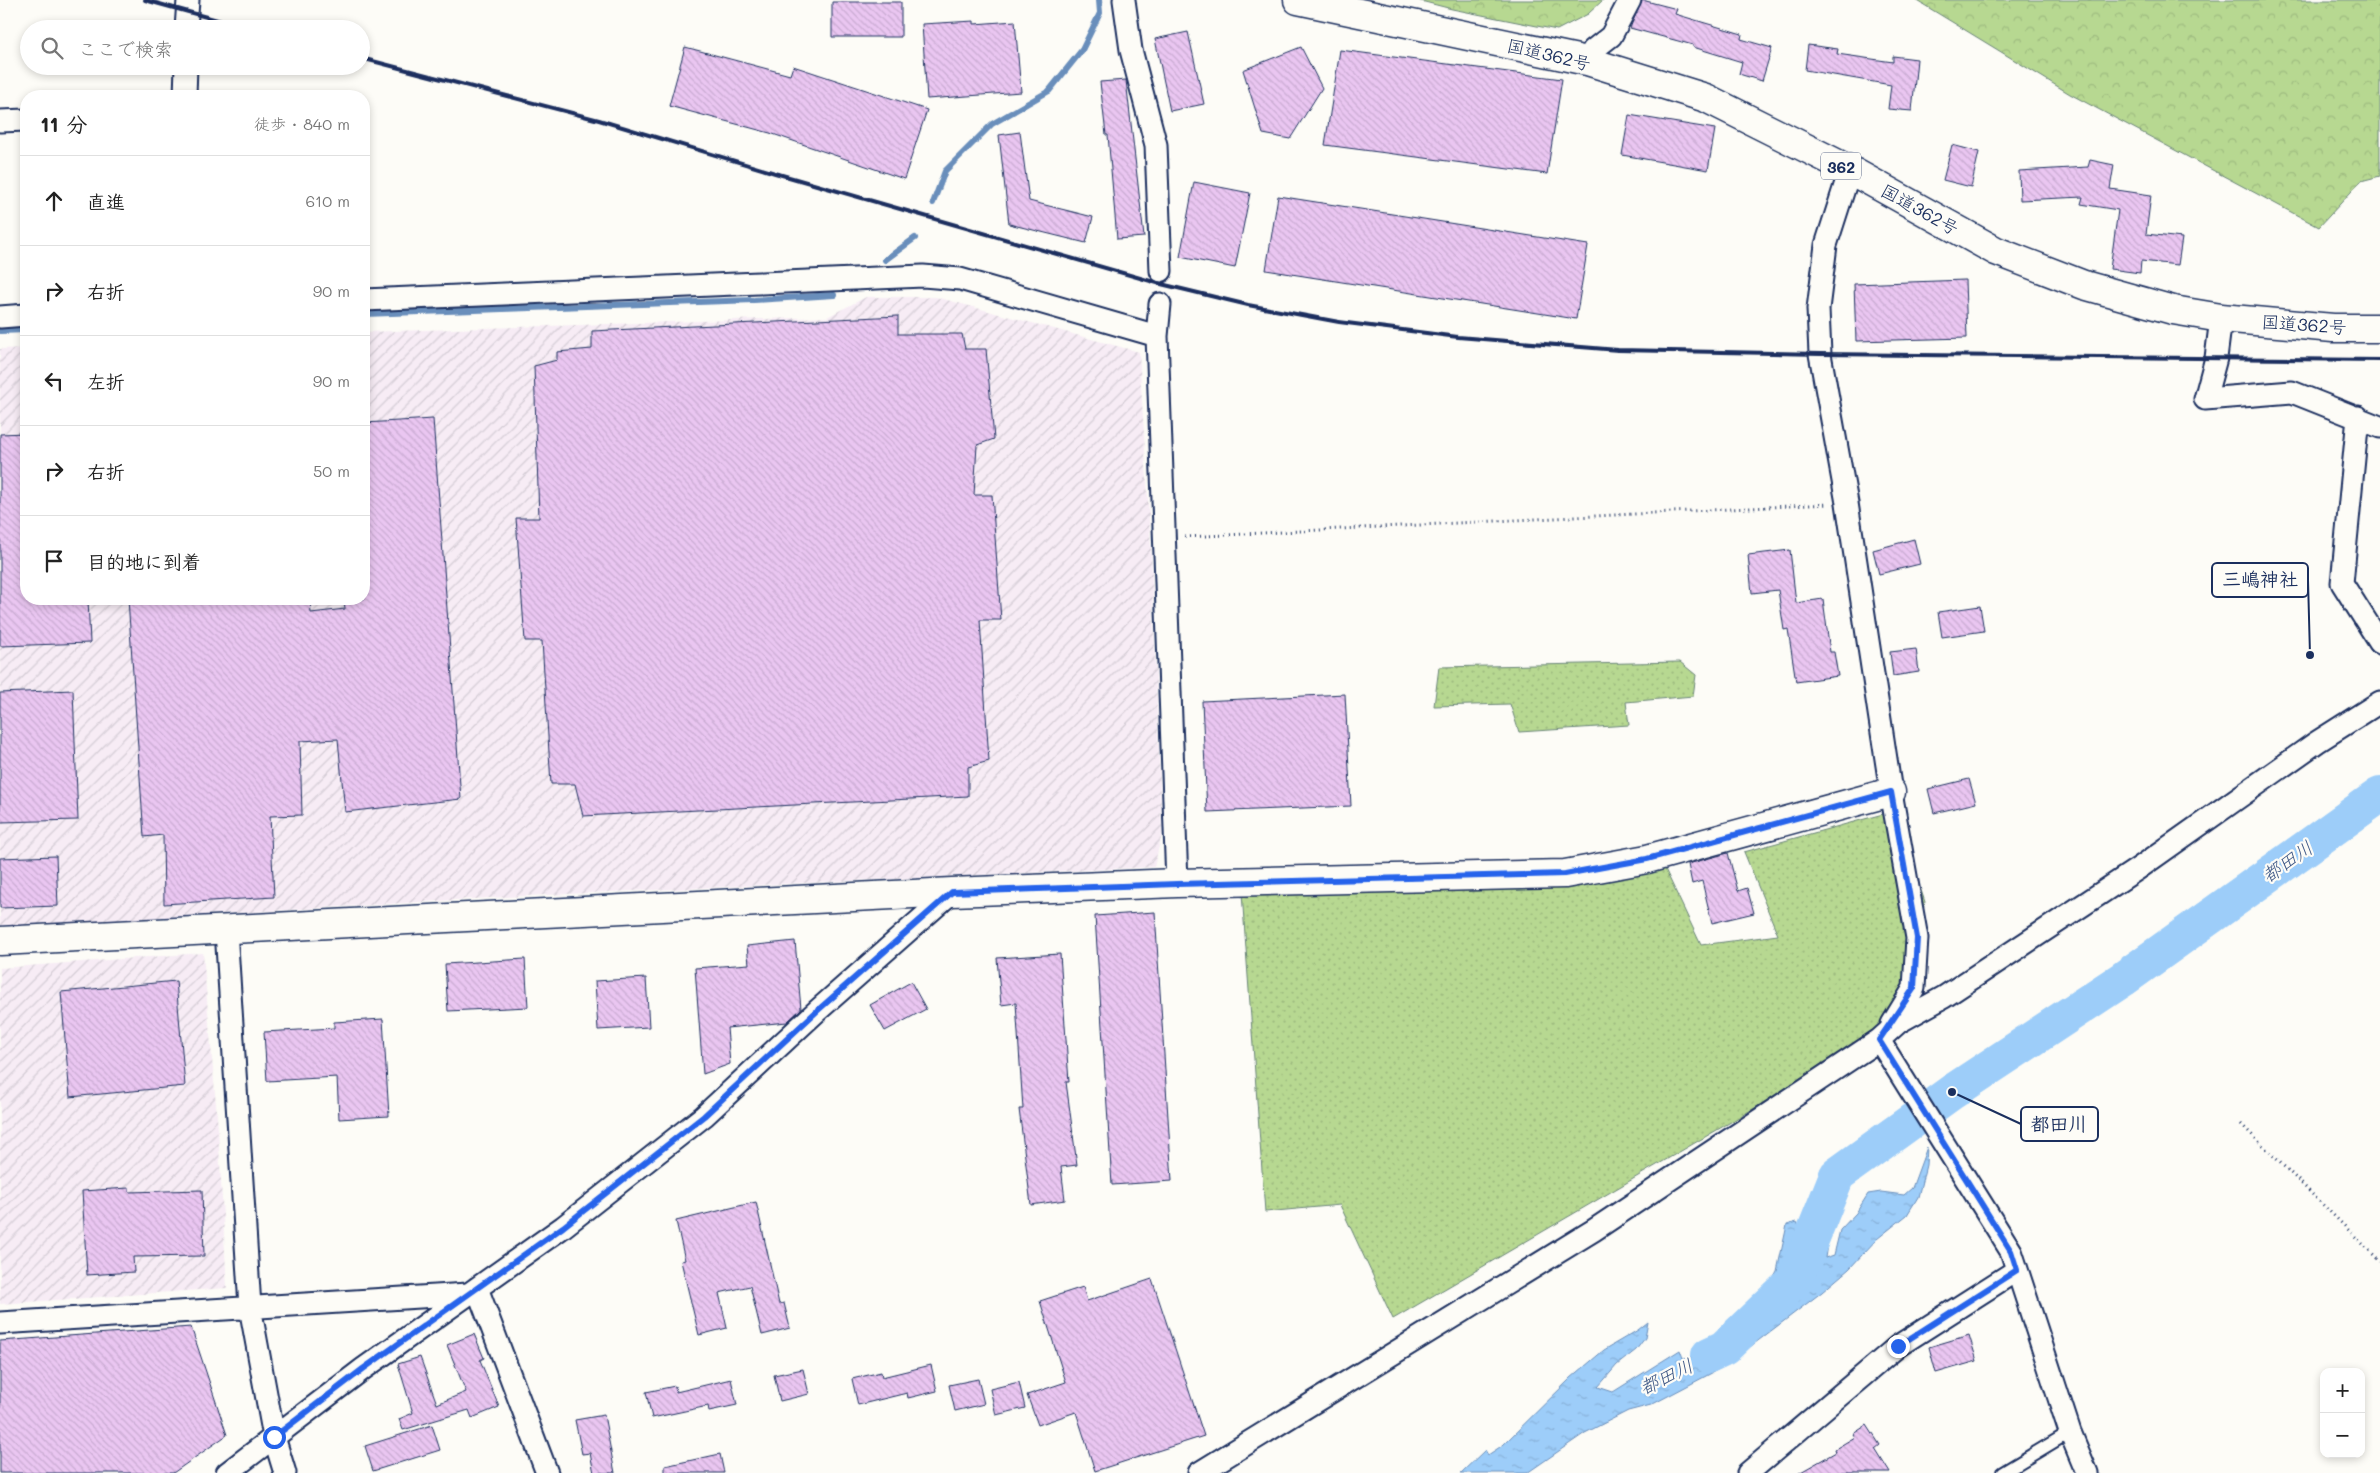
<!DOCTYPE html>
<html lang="ja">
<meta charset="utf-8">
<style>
:root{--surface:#fff;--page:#f6f6f6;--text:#222;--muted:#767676;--line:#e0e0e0}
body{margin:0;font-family:Mali,"Klee One",sans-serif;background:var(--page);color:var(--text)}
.controls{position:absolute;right:15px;bottom:15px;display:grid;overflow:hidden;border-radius:10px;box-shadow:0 2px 8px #0003}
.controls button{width:45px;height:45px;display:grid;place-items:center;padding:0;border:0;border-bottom:1px solid var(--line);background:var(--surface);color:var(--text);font:25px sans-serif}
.stop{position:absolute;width:15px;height:15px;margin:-11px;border:4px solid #2563eb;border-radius:50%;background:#fff}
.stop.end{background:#2563eb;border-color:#fff;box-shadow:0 1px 5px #0008}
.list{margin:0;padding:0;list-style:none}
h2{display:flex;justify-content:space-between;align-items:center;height:65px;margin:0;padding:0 20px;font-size:21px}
h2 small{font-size:16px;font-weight:400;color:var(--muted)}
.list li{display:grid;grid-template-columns:32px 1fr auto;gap:15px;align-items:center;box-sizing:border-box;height:90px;padding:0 20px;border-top:1px solid var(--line)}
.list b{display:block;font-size:19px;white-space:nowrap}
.list em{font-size:16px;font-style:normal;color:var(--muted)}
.icon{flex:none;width:28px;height:28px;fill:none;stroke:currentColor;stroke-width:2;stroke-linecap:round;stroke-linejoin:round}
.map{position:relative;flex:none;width:2380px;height:1473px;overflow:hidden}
.search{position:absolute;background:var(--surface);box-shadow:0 2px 8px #0003;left:20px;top:20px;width:350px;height:55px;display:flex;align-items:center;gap:12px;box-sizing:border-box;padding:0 18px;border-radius:28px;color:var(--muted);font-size:19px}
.panel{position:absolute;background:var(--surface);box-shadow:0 2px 8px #0003;left:20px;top:90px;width:350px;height:515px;border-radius:20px}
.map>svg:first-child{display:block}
</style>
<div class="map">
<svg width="2380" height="1473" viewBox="0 0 2380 1473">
<defs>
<pattern id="industrial-furrows" width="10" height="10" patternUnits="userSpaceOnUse" patternTransform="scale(1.25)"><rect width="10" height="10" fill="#f7ecf5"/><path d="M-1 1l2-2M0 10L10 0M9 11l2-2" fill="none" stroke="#d3cbd4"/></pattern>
<pattern id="grass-dots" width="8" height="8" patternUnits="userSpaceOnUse" patternTransform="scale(1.25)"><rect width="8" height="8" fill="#b7d891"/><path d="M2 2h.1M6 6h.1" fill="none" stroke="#9dba7f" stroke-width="1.8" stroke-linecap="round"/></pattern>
<pattern id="forest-crowns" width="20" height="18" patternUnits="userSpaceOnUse" patternTransform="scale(1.25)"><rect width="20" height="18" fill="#b7d891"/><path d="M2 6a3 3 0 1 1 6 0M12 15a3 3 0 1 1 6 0" fill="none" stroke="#9dba7f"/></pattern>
<pattern id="water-ripples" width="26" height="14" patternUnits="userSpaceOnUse" patternTransform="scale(1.25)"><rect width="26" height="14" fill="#9dcdf9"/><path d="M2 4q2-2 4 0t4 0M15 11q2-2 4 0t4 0" fill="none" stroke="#87b0d8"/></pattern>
<pattern id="building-back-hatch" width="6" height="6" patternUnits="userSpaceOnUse" patternTransform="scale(1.25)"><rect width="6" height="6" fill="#eac6f1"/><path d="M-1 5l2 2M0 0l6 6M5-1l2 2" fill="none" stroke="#c8aad1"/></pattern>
</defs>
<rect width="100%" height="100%" fill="#fdfcf7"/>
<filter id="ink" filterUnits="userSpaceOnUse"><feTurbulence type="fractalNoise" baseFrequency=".02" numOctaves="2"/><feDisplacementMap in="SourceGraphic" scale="10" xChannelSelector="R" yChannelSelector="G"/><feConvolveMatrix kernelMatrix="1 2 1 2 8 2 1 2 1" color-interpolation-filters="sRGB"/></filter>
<g filter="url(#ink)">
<!-- industrial -->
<path fill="url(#industrial-furrows)" d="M866,297H936L1139,352L1151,548L1162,834L1154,867L525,896L0,927V349L26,348V599H364V332L827,317Z
M203,953L218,1128L227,1288L0,1304V968Z"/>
<!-- grass -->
<path fill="url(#grass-dots)" stroke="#698478" d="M1680,662L1696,675L1693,696L1626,702L1629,725L1519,732L1510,704L1434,706L1439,667Z
M1894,811L1925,902L1907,975L1885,1032L1393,1319L1340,1205L1265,1212L1242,893L1664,867L1701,945L1778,935L1744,852Z"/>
<!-- forest -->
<path fill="url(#forest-crowns)" stroke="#698478" d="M1417,0H1603L1588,14L1557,30L1452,9Z
M1916,0H2380V176L2361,181L2319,227L2070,94Z"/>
<!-- water -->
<path fill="url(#water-ripples)" stroke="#698ebb" d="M1927,1147L1926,1165L1918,1197L1907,1215L1877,1239L1849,1269L1822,1292L1725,1366L1651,1405L1628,1411L1585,1433L1527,1473H1461L1485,1450L1488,1455L1503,1445L1571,1378L1604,1350L1638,1330L1648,1322L1645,1338L1636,1350L1617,1365L1598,1387L1613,1392L1680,1350L1683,1358C1716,1357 1746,1327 1771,1309L1756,1306L1777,1271L1787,1225L1797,1222L1799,1227L1793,1261L1820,1247L1828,1238L1825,1258L1834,1255L1840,1230L1856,1213L1868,1194L1881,1192L1904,1195L1912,1188Z"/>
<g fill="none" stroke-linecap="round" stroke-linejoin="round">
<!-- stream -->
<path stroke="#698ebb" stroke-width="6" d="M933,203L945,171L992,124L1049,91L1082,50L1100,13L1099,0
M885,260L915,238
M364,314L754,300L834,295
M0,331L26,330"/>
<!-- river -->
<path stroke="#9dcdf9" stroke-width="36" d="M1709,1355L1724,1348L1795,1280L1837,1175L1952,1092L2123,979L2380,795"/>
</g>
<!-- building -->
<path fill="url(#building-back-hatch)" stroke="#1b2f5e" d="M1642,0L1677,9L1675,14L1742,34L1741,39L1772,48L1762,81L1739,74L1742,62L1693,47V45L1630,28Z
M832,2H901V37H832Z
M974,21V24L1015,21L1021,92L927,99L922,24Z
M1188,32L1204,104L1170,111L1155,39Z
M1808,45L1838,49L1837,54L1893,62V56L1917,59L1912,111L1888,109L1891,85L1805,70Z
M685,47L790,75L793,66L927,110L904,179L770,133L669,106Z
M1301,47L1322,88L1290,139L1263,134L1243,70Z
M1340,50L1562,79L1547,174L1325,145Z
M1126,80L1144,237L1117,239L1108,135H1106L1100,82Z
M1629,115L1715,129L1708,170L1622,155Z
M1020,132L1029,201L1093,217L1086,243L1009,224L999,135Z
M1952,145L1979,152L1971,187L1943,180Z
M2090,160L2114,165L2110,189L2151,195L2146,234L2182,238L2178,265L2141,261L2140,273L2110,269L2118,210L2081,204L2083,197L2020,200L2019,171L2088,167Z
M1194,182L1250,193L1235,268L1180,257Z
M1278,196L1588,245L1576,319L1266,270Z
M1965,280L1967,338L1856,341L1854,284Z
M898,316V334H962L965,349H986L994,439L977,445L974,495H992L1001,620H980L989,761L968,767V796L583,816L575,784H551L542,641H525L516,518H539L534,366L557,360V352L592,349V331Z
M433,419L461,799L345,812L338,739L300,741L302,815L270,816L274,897L164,904L163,835L144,837L128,599H310L311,613L345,609L344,599H364V423Z
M26,433V599H88L90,643L0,646V434Z
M1914,539L1920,564L1879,574L1873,550Z
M1790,550L1796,603L1823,599L1830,652H1834L1838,676L1796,682L1788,629L1784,630L1778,590L1752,593L1748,555Z
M1980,606L1984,631L1942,637L1938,612Z
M1916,649L1919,672L1893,676L1890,652Z
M73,690L78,820L0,822V693Z
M1345,694L1351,806L1207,812L1202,701Z
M1969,779L1976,803L1934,813L1928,789Z
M1728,853L1738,891L1747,888L1754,913L1712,923L1702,881L1692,884L1688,864Z
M56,856L58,906L0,908V858Z
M1155,912L1172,1181L1112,1185L1095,916Z
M795,941L801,1009L787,1022L727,1028L730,1064L703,1074L695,968L749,964L747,946Z
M1060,954L1069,1082H1066L1077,1165L1061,1167L1065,1200L1031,1205L1019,1109H1023L1016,1003L1001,1005L997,958Z
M525,959L528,1007L448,1011L445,964Z
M646,978L649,1027L598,1030L595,981Z
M176,981L185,1086L70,1097L61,992Z
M911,982L926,1009L885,1031L870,1005Z
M383,1019L389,1116L339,1119L337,1077L267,1081L264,1032L334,1028V1022Z
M129,1188V1192L202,1190L204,1256L133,1257L134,1272L87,1275L82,1191Z
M756,1202L779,1304L784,1303L790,1328L762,1335L750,1286L719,1293L727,1328L699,1335L681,1261L685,1260L676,1221Z
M1152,1279L1204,1436L1095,1471L1076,1412L1038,1425L1027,1395L1066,1382L1040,1301L1083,1287L1087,1301Z
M191,1327L227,1435L173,1473H0V1341Z
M474,1334L484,1358L480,1360L499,1407L472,1418L469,1410L403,1430L399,1419L413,1413L398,1364L420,1357L437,1404L466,1392L447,1345Z
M1969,1335L1977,1361L1936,1373L1929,1347Z
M931,1365L937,1391L908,1398L907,1393L858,1405L852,1379L881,1372L882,1377Z
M803,1369L809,1394L780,1401L774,1375Z
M731,1379L737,1405L709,1411L708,1406L652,1418L646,1392L675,1386L676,1392Z
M978,1379L984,1404L955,1411L949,1385Z
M1019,1382L1025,1408L996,1415L990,1389Z
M604,1415L615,1473H594L590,1453L582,1454L575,1420Z
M432,1425L440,1450L373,1471L365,1446Z
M1867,1425L1880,1445L1875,1449L1890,1473H1799L1836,1452L1835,1449L1855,1437L1853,1434Z
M720,1454L724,1473H665V1466Z"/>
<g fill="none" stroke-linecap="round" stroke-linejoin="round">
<!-- lane casing -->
<g stroke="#1b2f5e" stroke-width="15">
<path id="lane" d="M2002,1473L2070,1432"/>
</g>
<!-- street casing -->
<g stroke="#1b2f5e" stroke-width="25">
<path id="street" d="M1124,0L1131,50L1156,145L1161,271
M186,29L188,0
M1587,61L1593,50L1611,36L1630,0
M185,96L186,66
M0,121L26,120
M1850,170L1826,245L1818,309L1820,354L1847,503L1891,792L1917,938L1914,988L1892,1024
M364,300L923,276L960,279L1157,336
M1160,304L1157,336L1177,883
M0,317L26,315
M2221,318L2216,358L2205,399L2292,392L2380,427
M2358,417L2342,583L2380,643
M226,930L250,1307L274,1437L285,1473
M1879,1040L2011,1251L2070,1432L2087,1473
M477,1288L547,1473
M0,1323L468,1294
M227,1473L363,1369L563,1227L704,1116L817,1011L952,892
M1199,1473L1594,1230L1879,1040L1899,1022L1944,997L2139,868L2317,742L2380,702
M1748,1473L1898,1346L2017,1270"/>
</g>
<!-- secondary casing -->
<g stroke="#1b2f5e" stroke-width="31">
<path id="secondary" d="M0,941L952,892L1177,883L1565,874L1647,859L1891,792"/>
</g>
<!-- highway casing -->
<g stroke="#1b2f5e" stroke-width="31">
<path id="highway" d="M1298,0L1587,61L1706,98L1850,170L1996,251L2084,285L2173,310L2221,318L2333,328H2380"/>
</g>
<!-- path -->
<path stroke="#1b2f5e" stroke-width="3" stroke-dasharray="1 4" stroke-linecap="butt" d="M1185,537L1828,504
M2241,1124L2380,1261"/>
<!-- lane -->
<use href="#lane" stroke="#fdfcf7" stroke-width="11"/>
<!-- street -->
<use href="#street" stroke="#fdfcf7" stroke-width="21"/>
<!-- secondary -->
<use href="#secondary" stroke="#fdfcf7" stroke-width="28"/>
<!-- highway -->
<use href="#highway" stroke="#fdfcf7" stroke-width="28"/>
<!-- rail -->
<path stroke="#1b2f5e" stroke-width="4" d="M145,0L250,29
M361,58L599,120L775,173L1161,284L1248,305L1339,322L1458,337L1618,350L1820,354L2380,360"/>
</g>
</g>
<g fill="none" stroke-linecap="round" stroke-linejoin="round" filter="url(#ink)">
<!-- route -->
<path stroke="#2563eb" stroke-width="6" d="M274,1437L363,1369L563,1227L704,1116L817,1011L952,892L1177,884L1565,874L1647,859L1891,792L1917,938L1914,988L1879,1040L2011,1251L2017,1270L1898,1346"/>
</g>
<g text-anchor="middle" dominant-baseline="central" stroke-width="4.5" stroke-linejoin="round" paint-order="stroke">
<!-- shield labels -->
<rect fill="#fdfcf7" stroke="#5f6c8c" stroke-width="1" x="1821" y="152.5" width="40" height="27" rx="4"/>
<g font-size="16" font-weight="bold" fill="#1b2f5e">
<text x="1841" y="166">362</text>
</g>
<!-- street labels -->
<g font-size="18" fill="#1b2f5e" stroke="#fdfcf7">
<text transform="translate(1549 54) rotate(13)">国道362号</text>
<text transform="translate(1920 209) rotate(29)">国道362号</text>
<text transform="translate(2304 324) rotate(4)">国道362号</text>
</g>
<!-- water labels -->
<g font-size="19" font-style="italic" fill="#3c5685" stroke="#fdfcf7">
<text transform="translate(2287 861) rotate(-35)">都田川</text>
<text transform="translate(1666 1376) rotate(-26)">都田川</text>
</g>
</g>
<!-- callouts -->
<path fill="none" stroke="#1b2f5e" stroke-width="2" d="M2310 655L2308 580M1952 1092L2021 1124"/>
<g fill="#1b2f5e" stroke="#fdfcf7" stroke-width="2">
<circle cx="2310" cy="655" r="5"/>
<circle cx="1952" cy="1092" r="5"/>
</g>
<g fill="#fdfcf7" stroke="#1b2f5e" stroke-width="2">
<rect x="2212" y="563" width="96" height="34" rx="5"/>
<rect x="2021" y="1107" width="77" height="34" rx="5"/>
</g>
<g font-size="19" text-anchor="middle" font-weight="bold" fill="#1b2f5e">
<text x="2260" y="586">三嶋神社</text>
<text x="2059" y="1131">都田川</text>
</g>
</svg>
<div class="controls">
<button>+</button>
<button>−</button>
</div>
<div class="stop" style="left:274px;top:1437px"></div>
<div class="stop end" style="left:1898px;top:1346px"></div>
<div class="search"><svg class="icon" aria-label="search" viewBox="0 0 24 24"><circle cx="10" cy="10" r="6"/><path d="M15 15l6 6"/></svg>ここで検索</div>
<section class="panel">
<h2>11 分<small>徒歩 · 840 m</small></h2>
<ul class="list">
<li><svg class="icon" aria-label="ahead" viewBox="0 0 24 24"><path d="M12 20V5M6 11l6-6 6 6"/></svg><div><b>直進</b></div><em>610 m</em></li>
<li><svg class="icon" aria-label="right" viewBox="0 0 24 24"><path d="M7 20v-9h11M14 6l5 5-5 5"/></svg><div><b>右折</b></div><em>90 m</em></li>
<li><svg class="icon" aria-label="left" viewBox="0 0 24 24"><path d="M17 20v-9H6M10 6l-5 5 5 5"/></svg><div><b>左折</b></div><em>90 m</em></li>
<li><svg class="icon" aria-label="right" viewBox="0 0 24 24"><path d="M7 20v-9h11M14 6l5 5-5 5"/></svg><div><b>右折</b></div><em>50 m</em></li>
<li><svg class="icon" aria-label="arrive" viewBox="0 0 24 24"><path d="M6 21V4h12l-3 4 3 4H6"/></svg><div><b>目的地に到着</b></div></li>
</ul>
</section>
</div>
